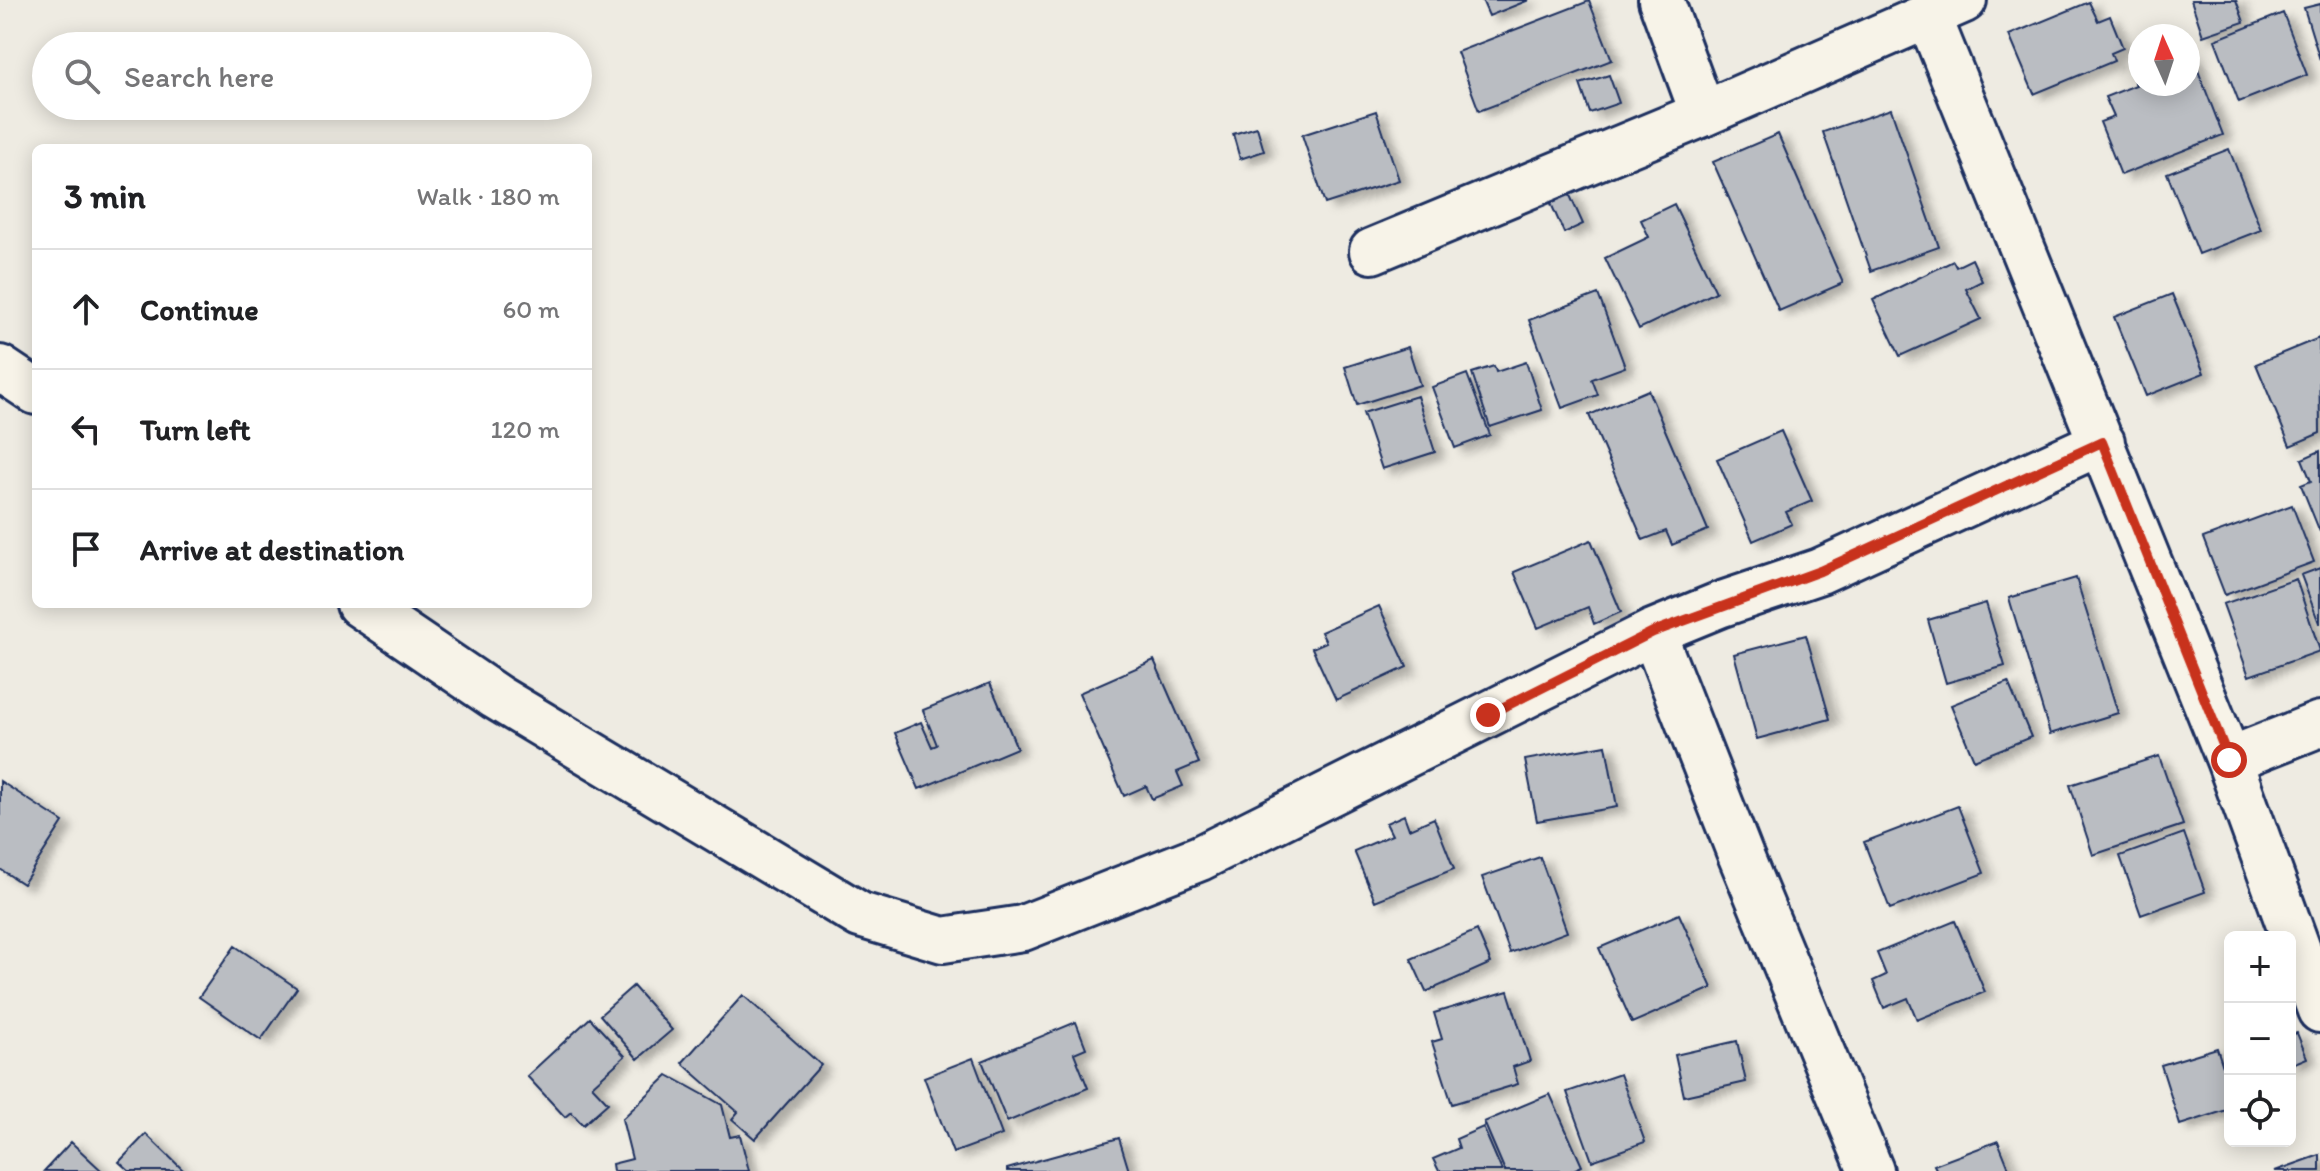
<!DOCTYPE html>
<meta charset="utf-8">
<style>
:root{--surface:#fff;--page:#f2f2f2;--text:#202124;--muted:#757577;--line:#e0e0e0}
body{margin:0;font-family:Itim,sans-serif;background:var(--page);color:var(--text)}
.controls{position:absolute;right:24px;bottom:24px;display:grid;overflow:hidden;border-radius:12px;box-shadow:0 4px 20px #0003}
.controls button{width:72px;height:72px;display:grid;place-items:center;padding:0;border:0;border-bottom:2px solid var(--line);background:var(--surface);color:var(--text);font:40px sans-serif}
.compass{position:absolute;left:2128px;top:24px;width:72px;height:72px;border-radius:50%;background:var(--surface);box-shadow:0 4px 20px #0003;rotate:357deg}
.stop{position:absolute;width:24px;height:24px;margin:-18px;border:6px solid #c8321e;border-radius:50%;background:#fff}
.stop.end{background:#c8321e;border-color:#fff;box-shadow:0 2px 8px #0008}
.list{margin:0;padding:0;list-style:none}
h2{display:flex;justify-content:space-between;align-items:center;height:104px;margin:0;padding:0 32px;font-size:34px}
h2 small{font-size:26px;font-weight:400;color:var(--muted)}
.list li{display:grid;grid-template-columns:52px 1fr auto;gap:24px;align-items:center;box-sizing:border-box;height:120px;padding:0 32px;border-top:2px solid var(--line)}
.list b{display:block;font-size:30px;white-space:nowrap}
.list em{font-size:26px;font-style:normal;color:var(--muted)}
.icon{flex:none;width:44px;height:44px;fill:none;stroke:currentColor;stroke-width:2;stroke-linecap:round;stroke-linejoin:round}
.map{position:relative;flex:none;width:2320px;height:1171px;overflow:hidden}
.search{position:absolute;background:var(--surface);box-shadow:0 4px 20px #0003;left:32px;top:32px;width:560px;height:88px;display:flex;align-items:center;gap:20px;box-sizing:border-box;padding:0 28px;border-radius:44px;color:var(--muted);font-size:30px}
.panel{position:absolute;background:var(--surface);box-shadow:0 4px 20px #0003;left:32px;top:144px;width:560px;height:464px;border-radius:12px}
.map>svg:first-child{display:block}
</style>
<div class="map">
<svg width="2320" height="1171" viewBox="0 0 2320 1171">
<defs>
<filter id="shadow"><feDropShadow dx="9" dy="5" stdDeviation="4" flood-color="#0004"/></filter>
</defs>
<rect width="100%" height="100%" fill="#eeebe2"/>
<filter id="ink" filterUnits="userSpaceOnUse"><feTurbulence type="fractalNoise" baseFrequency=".0125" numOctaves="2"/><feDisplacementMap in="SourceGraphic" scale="16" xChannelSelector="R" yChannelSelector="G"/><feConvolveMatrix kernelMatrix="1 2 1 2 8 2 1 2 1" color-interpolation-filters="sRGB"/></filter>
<g filter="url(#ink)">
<!-- building -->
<path fill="#babdc2" stroke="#1b2f5e" stroke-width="2" filter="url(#shadow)" d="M1482,0H1529L1489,16Z
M2191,0H2236L2244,22L2203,36Z
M1589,1L1612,60L1479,111L1457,52Z
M2089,2L2098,21L2110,16L2123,48L2111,53L2114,61L2034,94L2009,35Z
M2320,4V60L2304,8Z
M2283,13L2307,75L2239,102L2215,40Z
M2192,55L2223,135L2121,175L2100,122L2114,117L2105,97L2136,85L2133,78L2140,76V84H2188V57Z
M1609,75L1619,103L1590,113L1580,84Z
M1891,109L1939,247L1871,271L1823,132Z
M1376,111L1399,180L1325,204L1302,135Z
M1257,127L1264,151L1240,159L1233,134Z
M1778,134L1843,283L1779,311L1713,162Z
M2229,149L2261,230L2199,254L2167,173Z
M1568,191L1583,224L1564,233L1549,199Z
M1674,204L1716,292L1639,329L1605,258L1649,237L1641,220Z
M1972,259L1982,281L1966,289L1981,319L1900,356L1873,300L1953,261L1956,267Z
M1598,294L1625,367L1592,379L1598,395L1562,408L1529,320Z
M2172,294L2204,373L2146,396L2114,317Z
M2319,338L2320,433L2290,446L2256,364Z
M1408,347L1420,385L1357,405L1345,367Z
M1526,362L1542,410L1490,427L1472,373L1494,366L1496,372Z
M1467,374L1490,435L1455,448L1432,387Z
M1648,390L1708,530L1672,545L1666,531L1643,540L1589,415Z
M1417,396L1435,452L1382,469L1363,413Z
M1781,431L1812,501L1786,512L1792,524L1753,541L1717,459Z
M2320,451V532L2301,485L2311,481L2302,459Z
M2292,505L2314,562L2225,595L2203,538Z
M1591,540L1621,612L1594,624L1588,607L1538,628L1514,572Z
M2320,568V623H2319L2301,575Z
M2076,578L2118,713L2050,734L2009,598Z
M2296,579L2320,651L2249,676L2223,604Z
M1986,603L2005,666L1946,683L1928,620Z
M1379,606L1407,667L1336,700L1312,648L1326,642L1321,632Z
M1806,635L1830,719L1757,739L1734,654Z
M1154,660L1199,763L1177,772L1183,786L1152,799L1146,786L1124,796L1079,693Z
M2008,682L2031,737L1974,760L1951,705Z
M990,683L1017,748L919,789L895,733L921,722L932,747L937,745L923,710Z
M1606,745L1617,807L1537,821L1525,760Z
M2159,756L2183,825L2093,855L2070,785Z
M0,781L63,822L23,884L0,869Z
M1958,806L1984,873L1890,909L1864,842Z
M1404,815L1409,829L1434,818L1454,869L1375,901L1354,851L1392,835L1386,823Z
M2184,833L2205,892L2141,915L2120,856Z
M1540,857L1567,932L1510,953L1482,877Z
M1679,914L1712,988L1632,1023L1599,948Z
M1955,921L1985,992L1917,1020L1908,998L1884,1008L1873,981L1886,975L1877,953Z
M1477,930L1491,963L1426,992L1411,959Z
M235,946L297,988L261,1040L199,997Z
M633,986L672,1030L638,1059L600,1015Z
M1508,991L1530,1061L1513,1067L1518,1084L1452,1104L1432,1042L1442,1039L1434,1013Z
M743,995L821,1065L755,1139L732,1119L738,1112L682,1063Z
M590,1018L625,1056L592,1086L608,1103L583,1125L571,1112L565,1117L527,1076Z
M1076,1022L1086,1048L1074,1053L1088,1088L1007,1122L982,1061Z
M2297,1033L2307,1058L2290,1065V1035Z
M1737,1041L1746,1082L1684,1096L1675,1055Z
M2217,1048L2230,1089V1109L2180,1125L2161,1065Z
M973,1058L1002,1135L953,1153L924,1077Z
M1620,1074L1645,1142L1592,1161L1567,1092Z
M668,1075L722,1105L730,1137L740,1135L749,1171H613L612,1164L632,1159L622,1119Z
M1550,1094L1582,1166L1571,1171H1505L1484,1122Z
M1483,1127L1502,1171H1439L1433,1159L1459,1148L1456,1139Z
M146,1134L184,1171H129L119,1162Z
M1119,1138L1129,1171H1007V1169Z
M1998,1141L2010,1171H1937L1934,1165Z
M71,1142L102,1171H44Z
M2320,1155V1171H2275Z"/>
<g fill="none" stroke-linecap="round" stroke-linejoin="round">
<!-- minor casing -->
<g stroke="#1b2f5e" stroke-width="50">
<path id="minor" d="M1661,0L1703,114
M1929,17L2229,760L2320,1010
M1372,251L1703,114L1964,0
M0,368L36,392
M359,604L496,697L860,915L943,940L1023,928L1200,858L1653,632L1719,605L1820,571L2102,442
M1653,632L1740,854L1871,1171
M2229,760L2320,724"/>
</g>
<!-- minor -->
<use href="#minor" stroke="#f7f3e8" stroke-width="44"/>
</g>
</g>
<g fill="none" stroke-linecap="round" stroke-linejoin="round" filter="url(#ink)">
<!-- route -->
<path stroke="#c8321e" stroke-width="10" d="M1488,715L1653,632L1820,571L2102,442L2229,760"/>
</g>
</svg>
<div class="controls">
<button>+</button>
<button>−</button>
<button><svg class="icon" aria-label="locate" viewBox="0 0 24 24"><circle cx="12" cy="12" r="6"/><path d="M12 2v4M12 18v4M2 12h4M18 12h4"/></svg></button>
</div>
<svg class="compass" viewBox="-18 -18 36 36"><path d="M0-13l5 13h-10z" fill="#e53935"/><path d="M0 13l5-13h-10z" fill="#757577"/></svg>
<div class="stop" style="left:2229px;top:760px"></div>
<div class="stop end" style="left:1488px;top:715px"></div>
<div class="search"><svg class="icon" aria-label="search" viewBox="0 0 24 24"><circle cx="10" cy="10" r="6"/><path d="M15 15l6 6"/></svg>Search here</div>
<section class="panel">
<h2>3 min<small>Walk · 180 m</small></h2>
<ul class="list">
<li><svg class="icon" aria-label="ahead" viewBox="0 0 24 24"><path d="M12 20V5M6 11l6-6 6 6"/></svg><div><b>Continue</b></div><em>60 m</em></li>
<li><svg class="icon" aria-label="left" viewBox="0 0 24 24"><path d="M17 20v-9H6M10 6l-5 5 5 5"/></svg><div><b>Turn left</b></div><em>120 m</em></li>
<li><svg class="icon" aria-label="arrive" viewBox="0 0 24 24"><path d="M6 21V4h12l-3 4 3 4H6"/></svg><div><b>Arrive at destination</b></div></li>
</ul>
</section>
</div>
